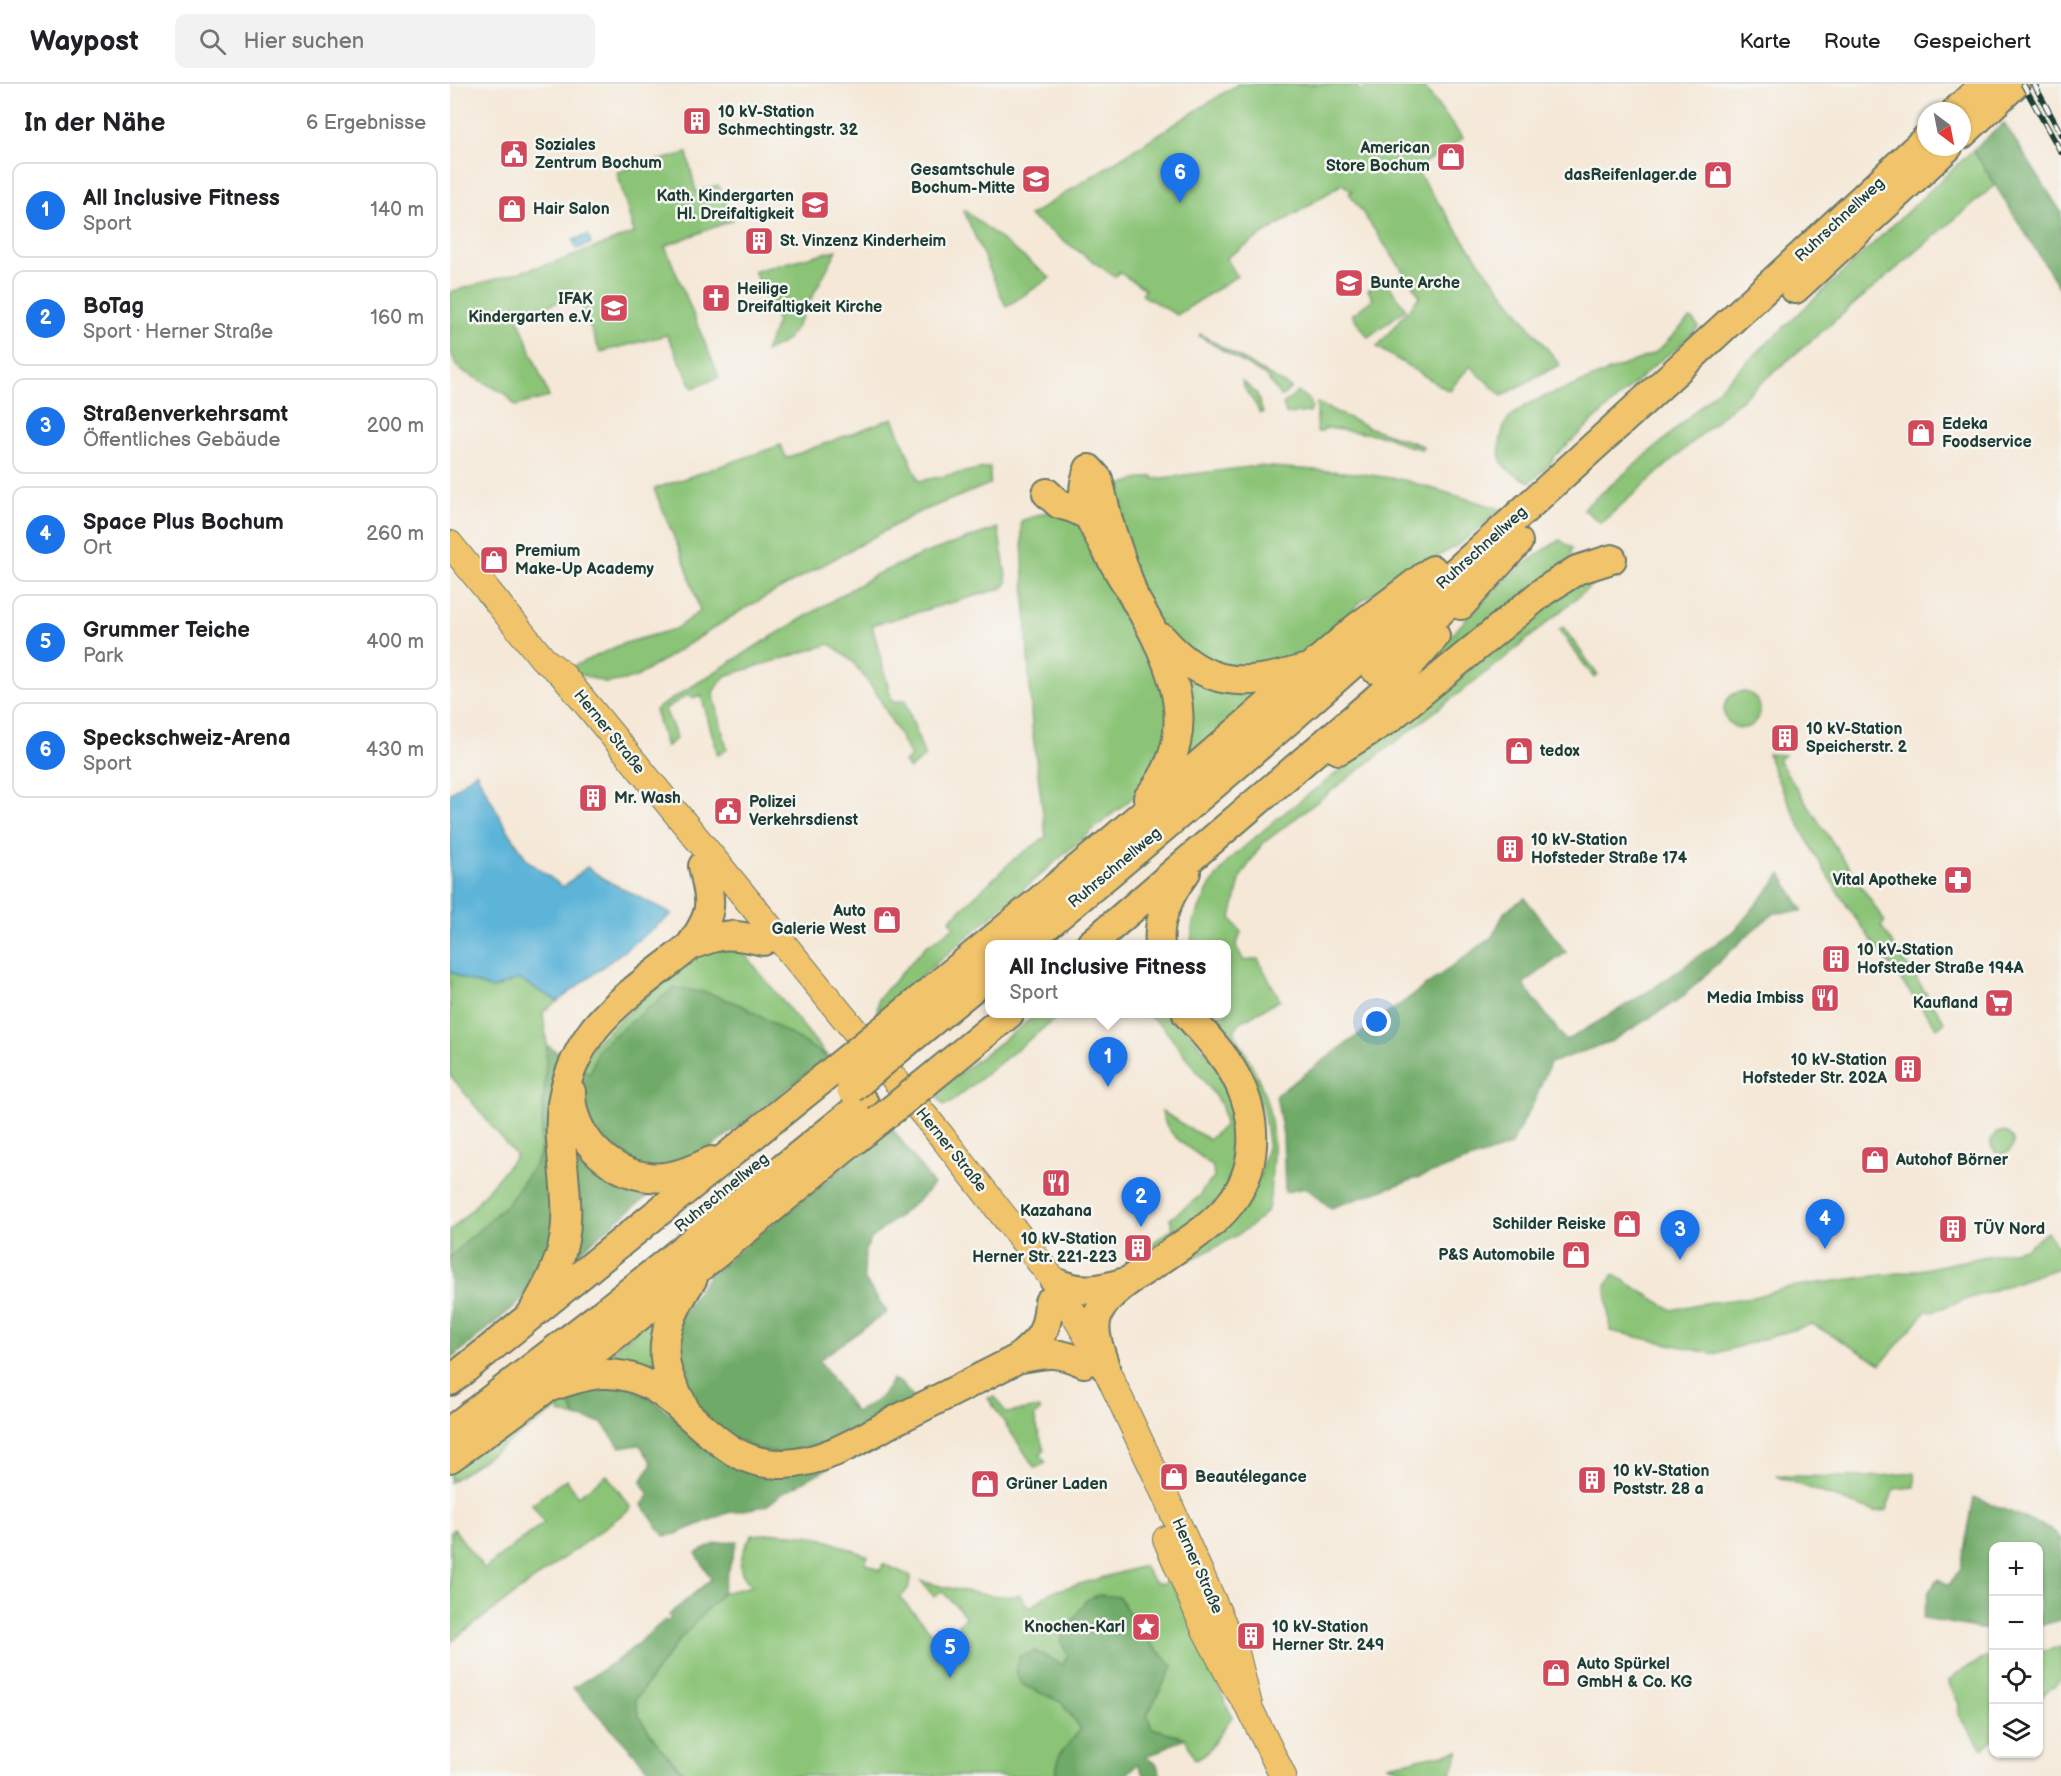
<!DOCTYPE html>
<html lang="de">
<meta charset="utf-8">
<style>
:root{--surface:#fff;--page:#f2f2f2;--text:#202124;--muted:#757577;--line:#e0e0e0;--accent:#1a73e8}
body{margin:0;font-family:"Balsamiq Sans",sans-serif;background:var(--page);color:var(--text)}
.controls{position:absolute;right:18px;bottom:18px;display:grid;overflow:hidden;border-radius:12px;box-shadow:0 2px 4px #0004}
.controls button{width:54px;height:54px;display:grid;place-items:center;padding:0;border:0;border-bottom:2px solid var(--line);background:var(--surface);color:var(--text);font:30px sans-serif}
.compass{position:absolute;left:1467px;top:18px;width:54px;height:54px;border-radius:50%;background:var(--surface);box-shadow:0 2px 4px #0004;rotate:148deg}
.you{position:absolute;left:927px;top:938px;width:21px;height:21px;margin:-15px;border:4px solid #fff;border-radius:50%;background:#1a73e8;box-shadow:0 0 0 9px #1a73e833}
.badge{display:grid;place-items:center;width:39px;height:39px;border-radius:50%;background:var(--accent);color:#fff;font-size:20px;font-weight:700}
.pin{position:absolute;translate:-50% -50px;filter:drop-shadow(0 2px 3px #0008)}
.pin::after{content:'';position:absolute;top:32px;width:21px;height:18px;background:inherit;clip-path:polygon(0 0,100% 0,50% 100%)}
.popup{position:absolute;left:535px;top:856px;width:246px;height:78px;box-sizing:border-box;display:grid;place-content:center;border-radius:12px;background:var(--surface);filter:drop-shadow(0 2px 4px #0005);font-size:20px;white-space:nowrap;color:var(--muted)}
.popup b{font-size:22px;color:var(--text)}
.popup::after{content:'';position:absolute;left:50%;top:100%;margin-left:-12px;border:12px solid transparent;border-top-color:var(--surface)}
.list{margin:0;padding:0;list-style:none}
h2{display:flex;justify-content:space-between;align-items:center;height:78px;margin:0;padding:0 24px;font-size:26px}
h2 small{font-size:20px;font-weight:400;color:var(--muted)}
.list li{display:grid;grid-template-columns:39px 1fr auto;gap:18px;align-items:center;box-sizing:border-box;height:96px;margin:0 12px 12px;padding:0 12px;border:2px solid var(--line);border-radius:12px}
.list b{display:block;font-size:22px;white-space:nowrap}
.list p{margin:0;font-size:20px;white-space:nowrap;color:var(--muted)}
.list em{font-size:20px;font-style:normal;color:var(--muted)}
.icon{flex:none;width:33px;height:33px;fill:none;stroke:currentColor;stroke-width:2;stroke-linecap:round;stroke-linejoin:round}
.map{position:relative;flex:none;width:1611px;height:1692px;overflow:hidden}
header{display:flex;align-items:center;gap:36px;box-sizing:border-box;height:84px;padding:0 30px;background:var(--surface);border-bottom:2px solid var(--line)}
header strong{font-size:28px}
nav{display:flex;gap:33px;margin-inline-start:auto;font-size:21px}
.search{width:420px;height:54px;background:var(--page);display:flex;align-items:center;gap:15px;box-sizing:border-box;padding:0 21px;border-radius:12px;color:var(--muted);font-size:22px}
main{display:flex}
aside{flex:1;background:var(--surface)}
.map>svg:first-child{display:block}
</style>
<header>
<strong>Waypost</strong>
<div class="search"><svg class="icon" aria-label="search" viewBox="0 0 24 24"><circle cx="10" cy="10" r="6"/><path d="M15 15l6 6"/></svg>Hier suchen</div>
<nav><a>Karte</a><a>Route</a><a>Gespeichert</a></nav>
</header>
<main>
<aside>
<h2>In der Nähe<small>6 Ergebnisse</small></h2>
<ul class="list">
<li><span class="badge">1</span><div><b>All Inclusive Fitness</b><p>Sport</p></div><em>140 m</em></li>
<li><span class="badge">2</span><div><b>BoTag</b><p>Sport · Herner Straße</p></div><em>160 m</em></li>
<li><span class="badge">3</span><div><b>Straßenverkehrsamt</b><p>Öffentliches Gebäude</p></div><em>200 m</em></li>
<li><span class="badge">4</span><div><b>Space Plus Bochum</b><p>Ort</p></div><em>260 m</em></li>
<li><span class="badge">5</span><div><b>Grummer Teiche</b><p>Park</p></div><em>400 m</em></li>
<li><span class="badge">6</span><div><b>Speckschweiz-Arena</b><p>Sport</p></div><em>430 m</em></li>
</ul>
</aside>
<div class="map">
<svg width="1611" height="1692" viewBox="0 0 1611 1692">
<rect width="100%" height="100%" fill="#f6f6f2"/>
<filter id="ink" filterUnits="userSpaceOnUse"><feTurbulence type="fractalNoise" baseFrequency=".0167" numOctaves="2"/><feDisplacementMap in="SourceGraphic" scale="12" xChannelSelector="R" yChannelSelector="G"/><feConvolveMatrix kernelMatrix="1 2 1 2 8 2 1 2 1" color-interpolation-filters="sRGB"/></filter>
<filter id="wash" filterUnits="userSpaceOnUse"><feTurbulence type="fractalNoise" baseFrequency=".008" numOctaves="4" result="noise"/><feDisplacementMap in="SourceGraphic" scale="24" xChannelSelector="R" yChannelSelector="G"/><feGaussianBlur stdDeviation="1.35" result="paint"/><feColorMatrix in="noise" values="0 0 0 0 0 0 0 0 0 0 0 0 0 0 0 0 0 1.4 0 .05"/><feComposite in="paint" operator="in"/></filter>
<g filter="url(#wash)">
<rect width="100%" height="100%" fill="#f5e8d7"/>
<!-- green -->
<path fill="#8bc477" stroke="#558056" stroke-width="1.5" d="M788,0H905L910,7L920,0H971L1013,54L965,85L1030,179L1110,281L1093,289L1052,312L1020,282L999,307L927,263L970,212L899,109L902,107L892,100L776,174L787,192L727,231L692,211L695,205L669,188L665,193L579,132Z
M1523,66L1546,100L1279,326L1151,439L1133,425L1214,356Z
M237,69L246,108L268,101L283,136L215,162L269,293L243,304L217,251L150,268L127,210L68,234L99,313L65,322L56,310L10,286L5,279L0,265V208L112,176L184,149L167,88Z
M513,125L600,194L556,223Z
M387,166L344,247L333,259L315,268L327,238L304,187Z
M934,195L956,225L918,253L902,231L923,215L918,206Z
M1242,235L1249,243L1227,264L1208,278L1105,372L1099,381L1080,398C1060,388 1047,385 1050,359C1052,352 1052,343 1057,337C1074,317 1102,310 1126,301C1151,290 1177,280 1203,270L1211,264L1238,236Z
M750,250L841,304L831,313L817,293L749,252Z
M792,297L807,310L813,329H809C806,314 796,314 792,297Z
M848,308L860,316L862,324L860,328L836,330L833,320Z
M867,319L918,343L973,362L972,365L954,361L937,352L876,344L871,348H867Z
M443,334L469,397L540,383V400L465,430L292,526L185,594L157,599L129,590L124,582L172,560L225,545L250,527L236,482L204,405L331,361L336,374Z
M807,382L906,389L954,396L1051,425L1011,459L914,515L823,603L726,687L729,677L646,743L427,930L428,915L475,863L504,843L500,836L564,775L596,753L582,644L571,437L682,397L703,392L704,395Z
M548,444L557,498L553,504L422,541L442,618L455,616L475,673L459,685L454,678L461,673L427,610L403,578L380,560L275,592L263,608L277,665L268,671L251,611L241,614L239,610L215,625L227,654L216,663L205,626L211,622L308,561L425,491L473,470Z
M1110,456L1122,464L1120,475L950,611C998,556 1045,494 1110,456Z
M1131,495L1142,501L1056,573L812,760L791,792L781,834L791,848L786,862L794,877L808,875L830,916L790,938L784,947C814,1000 829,1033 821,1096C820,1104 821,1116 818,1124C809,1143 757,1168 738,1177L809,1095L818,1059L813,1024L796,982L763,938L762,930H777V860H741L743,838L760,802L779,776L829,733L926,659Z
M1113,543L1148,591L1144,594L1109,546Z
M1274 626a18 18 0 1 1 36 0a18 18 0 1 1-36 0Z
M1318,670L1335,671L1328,676L1435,838L1431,842L1495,938L1487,944C1432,871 1375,801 1338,717C1331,702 1322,686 1318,670Z
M288,865L298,874L378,973L293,922L140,990L132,985L143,960L249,866Z
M0,887L12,894L43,905L68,895L108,917L93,928L97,961L90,1072L60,1117L0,1173V1147L21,1126L66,1072L0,991Z
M587,930H611L500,1019L494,1021L487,1013L491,1004Z
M696,930H723L761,974L776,996L794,1054L786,1088L772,1112L700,1172L695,1165L723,1144L720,1135L751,1111L753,1105L764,1094L763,1083C745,1065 715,1055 712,1027L740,1045L759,1055L775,1041L772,1022L752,994L713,943Z
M1541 1059a11 11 0 1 1 22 0a11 11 0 1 1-22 0Z
M1597,1148L1611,1167V1183L1480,1228L1477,1226L1431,1280L1362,1240L1264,1270L1160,1247L1156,1202L1163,1190L1222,1226L1248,1220L1304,1213L1339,1203L1464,1187L1576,1164Z
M217,1222L213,1298L150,1276Z
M114,1309L126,1333L109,1329L110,1323L0,1398V1386Z
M545,1313L556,1329L589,1324L590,1327L584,1332L594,1367L590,1371L596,1379L585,1384L538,1314Z
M1465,1389V1403L1444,1405L1436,1426L1425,1428L1326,1392L1417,1393Z
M157,1391L181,1424L0,1558V1448L4,1445L34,1485L94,1438L82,1420L116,1395L128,1412Z
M329,1449L365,1452L418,1472L415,1479L430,1487L433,1480L461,1492L458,1505L450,1514L504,1572L502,1575L521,1558L507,1541L516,1533L492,1507L484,1513L471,1497C492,1503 550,1516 570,1511L579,1524L601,1508L694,1482L703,1497L712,1500L721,1496L782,1633L755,1671L745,1676L735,1654L702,1644L697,1631L723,1582L691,1550L669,1514L618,1571L612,1581L585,1567L571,1600L611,1618L631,1645L610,1670L605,1692H237L210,1663L189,1633L185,1616L229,1556L272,1509L302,1502C299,1498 294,1494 292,1489C287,1479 296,1459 302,1451Z
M1611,1563V1596L1589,1614V1568Z
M1541,1571H1544L1543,1655L1532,1665L1508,1631L1509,1620L1498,1598L1507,1589Z
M1009,1667L1000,1692H971L937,1681Z"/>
<!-- forest -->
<path fill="#70aa68" stroke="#48744e" stroke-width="1.5" d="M1554,39L1611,128V206L1523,66Z
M1331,790L1353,827L1325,829L1303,846L1230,915L1162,957L1100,979L1085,1016L1060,1062L881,1124L856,1104L835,1108L833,1051L826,1011L1042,853L1055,827L1075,814L1116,868L1073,900L1116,957L1201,906L1286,845Z
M224,904L259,909L293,922L378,973L175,1130L0,1276V1173L60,1117L90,1072L97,961L140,990L148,964Z
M442,1044L483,1100L473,1112L422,1154L415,1167L414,1195L437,1228L369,1276L405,1328C421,1321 436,1312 442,1295L451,1299L466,1317L363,1366L317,1370L269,1347L226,1295L227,1236L259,1191Z
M138,1300L185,1301L250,1354L385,1380L336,1407L316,1422L277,1429L226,1450L214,1452L192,1421L199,1411L191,1398L202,1379L190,1361L170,1363L152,1339L126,1333L114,1309Z
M1524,1413L1601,1445L1611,1455V1536L1589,1542L1588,1462H1544L1543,1545H1530L1473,1534L1478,1509L1488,1495L1499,1501L1511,1484Z
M287,1457L272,1509L229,1556L185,1616L189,1633L210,1663L237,1692H205L123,1604L172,1573L215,1536L216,1538L221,1535L219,1531L261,1495L246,1469L267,1459Z
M649,1511L669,1513L691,1550L723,1582L697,1631L702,1644L735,1654L696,1673L707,1681L711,1692H694L688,1680L675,1692H605L610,1670L631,1645L611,1618L571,1600L566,1588L569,1573L584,1567L613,1581L618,1571L610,1557L636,1516Z"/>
<!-- water -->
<path fill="#5bb4d8" stroke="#3d7886" stroke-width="1.5" d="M138,151L141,160L126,165L123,156Z
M26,688L54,740L77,776L113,803L137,783L154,795L222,830L108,917L68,895L43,905L12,894L0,887V709Z"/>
</g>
<g filter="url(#ink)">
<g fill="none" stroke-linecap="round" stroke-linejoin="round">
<!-- primary casing -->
<g stroke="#6a796d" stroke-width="28">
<path id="primary" d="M0,460L93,575L111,589L493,1054L605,1198L655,1283L705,1389L786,1568L800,1625
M716,1455L755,1546L782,1597L800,1625L833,1692"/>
</g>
<!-- motorway casing -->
<g stroke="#6a796d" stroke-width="32">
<path id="motorway" d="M1506,27L1535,0
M1512,50L1565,0
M1345,205L1498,63
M597,409L609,420L623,424L639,432
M685,516L659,440L648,395L639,385C632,402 633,415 639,432C678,520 779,618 698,714
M1011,521L1068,458
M712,554C756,604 794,603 854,585
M925,585L1018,503
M889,666L940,634L1094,507L1127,486L1162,475
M575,860C666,783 758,707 848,628C1061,441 1269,249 1476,55
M641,860L924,617L943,600L985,552
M710,860C707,835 721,807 736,788
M240,862C271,849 280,849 313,857
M432,947L666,753L905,545L983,486
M447,966L540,890
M474,1000L559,930
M121,1008C121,1050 157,1089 199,1093C219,1096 243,1086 261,1077
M605,1198C630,1210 650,1206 675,1198
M81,1231C95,1207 109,1183 114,1156C122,1111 106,1065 112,1020C115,997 126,971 139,952C160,920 210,887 240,862C264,828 262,822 253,782
M567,1275C596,1269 606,1266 634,1279
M655,1283C650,1266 641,1247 648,1230C658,1207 689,1190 709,1177C733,1160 762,1143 780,1120C808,1085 808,1037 789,999C777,973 755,951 737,930
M0,1297L385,985
M94,1305C113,1299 132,1291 152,1290C231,1286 255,1384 334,1380C373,1379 411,1355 444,1337C485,1317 526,1296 567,1275C591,1255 597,1249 599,1218
M234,1323C228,1312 222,1301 218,1289C207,1255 225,1221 243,1194
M0,1347L161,1223L414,1019
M0,1374C149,1270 288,1152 428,1037"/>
</g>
<!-- primary -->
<use href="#primary" stroke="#f1c36a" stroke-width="26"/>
<!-- motorway -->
<use href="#motorway" stroke="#f1c36a" stroke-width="28"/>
<!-- rail casing -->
<g stroke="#1f3d34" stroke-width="6">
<path id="rail" d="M1573,0L1611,68
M1584,0L1611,50"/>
</g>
<!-- rail -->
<use href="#rail" stroke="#f6f6f2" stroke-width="4" stroke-dasharray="11" stroke-linecap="butt"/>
<!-- motorway-bridge casing -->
<g stroke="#6a796d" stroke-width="32" stroke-linecap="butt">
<path id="motorway-bridge" d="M385,985L432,947
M401,1005L447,966
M428,1037L474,1000"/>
</g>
<!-- motorway-bridge -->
<use href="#motorway-bridge" stroke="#f1c36a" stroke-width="28"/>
</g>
</g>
<!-- icons -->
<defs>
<g id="building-square" transform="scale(1.5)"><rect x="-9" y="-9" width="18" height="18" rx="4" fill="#d1495b" stroke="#f6f6f2"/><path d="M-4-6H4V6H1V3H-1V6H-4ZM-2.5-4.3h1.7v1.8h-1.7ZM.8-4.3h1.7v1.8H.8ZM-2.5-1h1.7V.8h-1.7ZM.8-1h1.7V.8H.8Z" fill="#fff"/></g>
<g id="civic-square" transform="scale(1.5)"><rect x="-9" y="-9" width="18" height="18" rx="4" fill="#d1495b" stroke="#f6f6f2"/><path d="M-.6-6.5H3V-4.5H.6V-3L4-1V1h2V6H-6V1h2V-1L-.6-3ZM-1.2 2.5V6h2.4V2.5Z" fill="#fff"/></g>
<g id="shop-square" transform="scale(1.5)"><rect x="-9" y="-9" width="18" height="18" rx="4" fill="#d1495b" stroke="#f6f6f2"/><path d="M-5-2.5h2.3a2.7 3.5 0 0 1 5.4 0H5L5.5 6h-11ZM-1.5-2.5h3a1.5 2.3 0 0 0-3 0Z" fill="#fff"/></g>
<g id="school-square" transform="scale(1.5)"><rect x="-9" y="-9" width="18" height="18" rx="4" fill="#d1495b" stroke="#f6f6f2"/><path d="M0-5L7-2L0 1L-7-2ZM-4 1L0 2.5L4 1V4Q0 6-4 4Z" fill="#fff"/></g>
<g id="church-square" transform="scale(1.5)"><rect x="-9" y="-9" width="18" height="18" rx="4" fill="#d1495b" stroke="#f6f6f2"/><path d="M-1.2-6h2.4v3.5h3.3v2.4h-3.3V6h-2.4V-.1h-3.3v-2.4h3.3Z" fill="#fff"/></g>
<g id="pharmacy-square" transform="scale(1.5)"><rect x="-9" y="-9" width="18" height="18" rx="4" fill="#d1495b" stroke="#f6f6f2"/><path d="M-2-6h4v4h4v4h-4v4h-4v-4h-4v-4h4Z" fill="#fff"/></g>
<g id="restaurant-square" transform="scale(1.5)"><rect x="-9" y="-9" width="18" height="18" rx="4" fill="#d1495b" stroke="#f6f6f2"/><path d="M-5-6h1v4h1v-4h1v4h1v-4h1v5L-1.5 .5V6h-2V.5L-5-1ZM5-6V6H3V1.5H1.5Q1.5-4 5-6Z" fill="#fff"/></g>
<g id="supermarket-square" transform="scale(1.5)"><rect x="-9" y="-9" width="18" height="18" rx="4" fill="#d1495b" stroke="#f6f6f2"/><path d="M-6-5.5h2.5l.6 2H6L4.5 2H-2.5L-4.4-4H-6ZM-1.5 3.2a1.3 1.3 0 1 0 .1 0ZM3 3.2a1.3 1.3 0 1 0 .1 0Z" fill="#fff"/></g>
<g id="sight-square" transform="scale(1.5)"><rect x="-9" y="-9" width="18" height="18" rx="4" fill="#d1495b" stroke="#f6f6f2"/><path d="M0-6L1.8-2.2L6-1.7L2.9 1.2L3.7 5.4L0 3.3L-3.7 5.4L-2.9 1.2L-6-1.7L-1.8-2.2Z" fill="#fff"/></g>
</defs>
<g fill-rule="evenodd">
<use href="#building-square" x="247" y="37"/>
<use href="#civic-square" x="64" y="70"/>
<use href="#shop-square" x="1001" y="73"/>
<use href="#shop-square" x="1268" y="91"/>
<use href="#school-square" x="586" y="95"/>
<use href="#school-square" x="365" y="121"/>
<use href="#shop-square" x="62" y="125"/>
<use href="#building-square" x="309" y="157"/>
<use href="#school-square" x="899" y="199"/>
<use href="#church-square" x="266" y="214"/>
<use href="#school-square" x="164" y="224"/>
<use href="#shop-square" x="1471" y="349"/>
<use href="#shop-square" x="44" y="476"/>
<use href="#building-square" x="1335" y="654"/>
<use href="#shop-square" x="1069" y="667"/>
<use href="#building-square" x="143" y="714"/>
<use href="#civic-square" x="278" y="727"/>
<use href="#building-square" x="1060" y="765"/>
<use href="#pharmacy-square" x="1508" y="796"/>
<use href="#shop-square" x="437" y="836"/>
<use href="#building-square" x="1386" y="875"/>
<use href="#restaurant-square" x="1375" y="914"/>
<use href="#supermarket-square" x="1549" y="919"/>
<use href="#building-square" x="1458" y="985"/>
<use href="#shop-square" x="1425" y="1076"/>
<use href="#restaurant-square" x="606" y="1099"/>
<use href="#shop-square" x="1177" y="1140"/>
<use href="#building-square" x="1503" y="1145"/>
<use href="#building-square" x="688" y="1164"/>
<use href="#shop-square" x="1126" y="1171"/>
<use href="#shop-square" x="724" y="1393"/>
<use href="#building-square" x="1142" y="1396"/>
<use href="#shop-square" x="535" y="1400"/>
<use href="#sight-square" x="696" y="1543"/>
<use href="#building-square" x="801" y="1552"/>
<use href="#shop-square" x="1106" y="1589"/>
</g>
<g text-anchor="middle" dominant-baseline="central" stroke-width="5" stroke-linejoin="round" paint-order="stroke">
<!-- poi labels -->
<g font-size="16" font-weight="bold" fill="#1f3d34" stroke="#f6f6f2" text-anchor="start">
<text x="268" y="28">10 kV-Station<tspan x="268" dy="18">Schmechtingstr. 32</tspan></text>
<text x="85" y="61">Soziales<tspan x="85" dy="18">Zentrum Bochum</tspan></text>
<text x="980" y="64" text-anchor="end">American<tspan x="980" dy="18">Store Bochum</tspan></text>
<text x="565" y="86" text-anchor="end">Gesamtschule<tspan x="565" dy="18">Bochum-Mitte</tspan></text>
<text x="1247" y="91" text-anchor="end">dasReifenlager.de</text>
<text x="344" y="112" text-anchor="end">Kath. Kindergarten<tspan x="344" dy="18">Hl. Dreifaltigkeit</tspan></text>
<text x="83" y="125">Hair Salon</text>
<text x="330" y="157">St. Vinzenz Kinderheim</text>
<text x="920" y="199">Bunte Arche</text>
<text x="287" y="205">Heilige<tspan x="287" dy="18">Dreifaltigkeit Kirche</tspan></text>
<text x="143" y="215" text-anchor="end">IFAK<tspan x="143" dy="18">Kindergarten e.V.</tspan></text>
<text x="1492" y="340">Edeka<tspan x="1492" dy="18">Foodservice</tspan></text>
<text x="65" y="467">Premium<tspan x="65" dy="18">Make-Up Academy</tspan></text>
<text x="1356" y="645">10 kV-Station<tspan x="1356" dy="18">Speicherstr. 2</tspan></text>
<text x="1090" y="667">tedox</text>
<text x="164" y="714">Mr. Wash</text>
<text x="299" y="718">Polizei<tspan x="299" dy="18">Verkehrsdienst</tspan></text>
<text x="1081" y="756">10 kV-Station<tspan x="1081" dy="18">Hofsteder Straße 174</tspan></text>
<text x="1487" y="796" text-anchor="end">Vital Apotheke</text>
<text x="416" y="827" text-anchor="end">Auto<tspan x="416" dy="18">Galerie West</tspan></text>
<text x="1407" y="866">10 kV-Station<tspan x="1407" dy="18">Hofsteder Straße 194A</tspan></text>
<text x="1354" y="914" text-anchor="end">Media Imbiss</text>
<text x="1528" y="919" text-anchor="end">Kaufland</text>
<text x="1437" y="976" text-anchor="end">10 kV-Station<tspan x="1437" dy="18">Hofsteder Str. 202A</tspan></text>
<text x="1446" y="1076">Autohof Börner</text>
<text x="606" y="1127" text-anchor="middle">Kazahana</text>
<text x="1156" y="1140" text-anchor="end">Schilder Reiske</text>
<text x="1524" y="1145">TÜV Nord</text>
<text x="667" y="1155" text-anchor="end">10 kV-Station<tspan x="667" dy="18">Herner Str. 221-223</tspan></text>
<text x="1105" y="1171" text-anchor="end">P&amp;S Automobile</text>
<text x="1163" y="1387">10 kV-Station<tspan x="1163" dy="18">Poststr. 28 a</tspan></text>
<text x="745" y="1393">Beautélegance</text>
<text x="556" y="1400">Grüner Laden</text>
<text x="675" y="1543" text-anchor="end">Knochen-Karl</text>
<text x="822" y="1543">10 kV-Station<tspan x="822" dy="18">Herner Str. 249</tspan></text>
<text x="1127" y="1580">Auto Spürkel<tspan x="1127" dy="18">GmbH &amp; Co. KG</tspan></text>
</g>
<!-- street labels -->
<g font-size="16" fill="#1f3d34" stroke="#f6f6f2">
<text transform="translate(1390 136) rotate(-43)">Ruhrschnellweg</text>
<text transform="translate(1032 464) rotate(-42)">Ruhrschnellweg</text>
<text transform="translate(159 648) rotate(51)">Herner Straße</text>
<text transform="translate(665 784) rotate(-40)">Ruhrschnellweg</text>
<text transform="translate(501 1066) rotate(51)">Herner Straße</text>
<text transform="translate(272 1109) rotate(-39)">Ruhrschnellweg</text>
<text transform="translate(747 1482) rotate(66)">Herner Straße</text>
</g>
</g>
</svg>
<div class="controls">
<button>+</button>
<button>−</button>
<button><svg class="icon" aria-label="locate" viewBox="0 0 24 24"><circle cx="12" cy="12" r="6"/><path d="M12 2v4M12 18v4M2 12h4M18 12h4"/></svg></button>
<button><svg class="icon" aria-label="layers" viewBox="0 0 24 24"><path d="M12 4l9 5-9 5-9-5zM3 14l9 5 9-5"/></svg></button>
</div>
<svg class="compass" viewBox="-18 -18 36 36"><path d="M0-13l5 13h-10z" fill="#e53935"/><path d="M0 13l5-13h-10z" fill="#757577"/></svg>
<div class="you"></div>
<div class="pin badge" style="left:658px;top:1003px">1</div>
<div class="popup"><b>All Inclusive Fitness</b>Sport</div>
<div class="pin badge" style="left:691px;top:1143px">2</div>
<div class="pin badge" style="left:1230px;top:1176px">3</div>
<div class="pin badge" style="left:1375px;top:1165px">4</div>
<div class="pin badge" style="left:500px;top:1594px">5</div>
<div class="pin badge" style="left:730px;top:119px">6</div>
</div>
</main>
